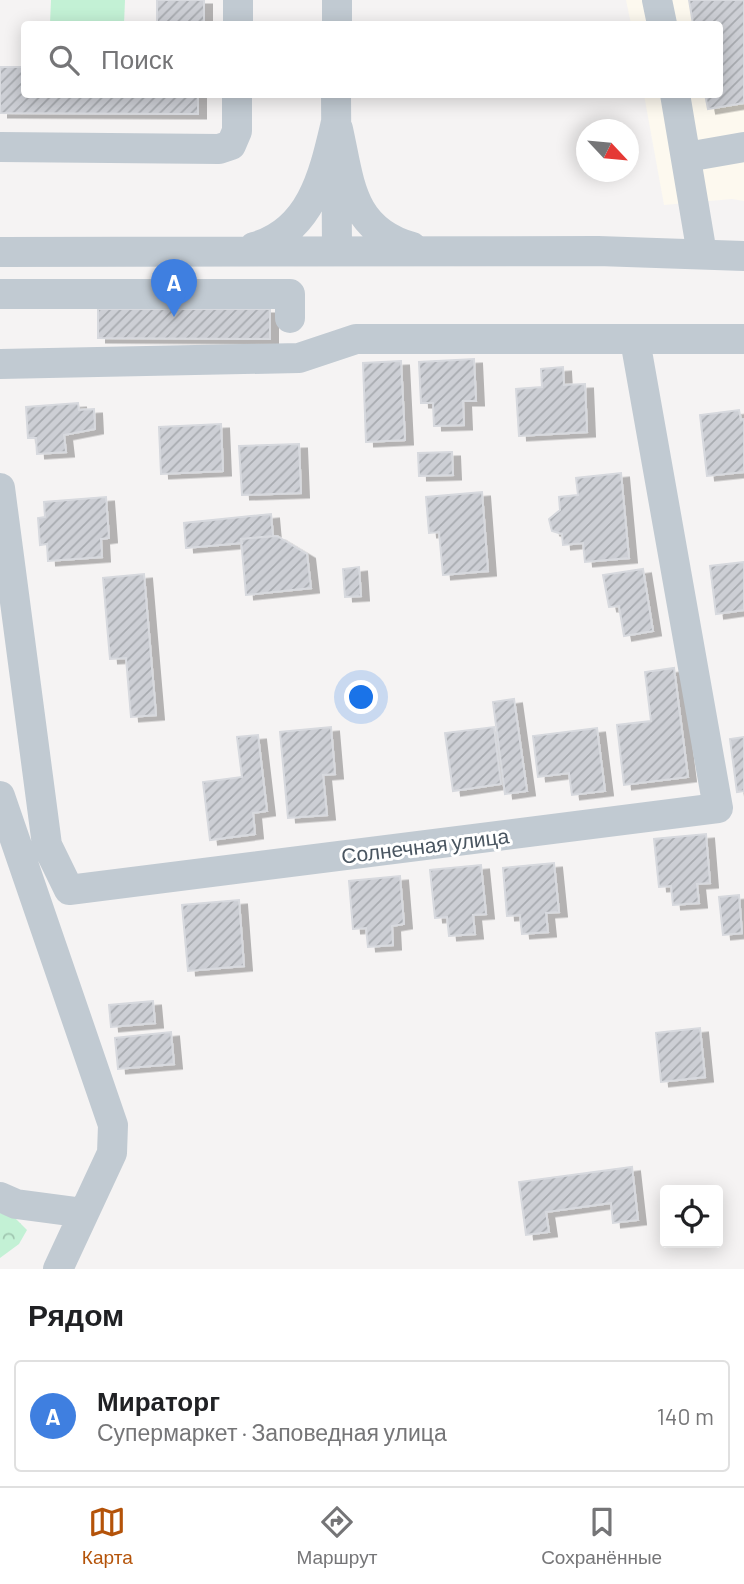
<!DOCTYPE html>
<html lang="ru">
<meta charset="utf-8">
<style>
:root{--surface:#fff;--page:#f6f6f6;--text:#202124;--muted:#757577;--line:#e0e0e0;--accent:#b45309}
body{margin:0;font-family:Barlow,sans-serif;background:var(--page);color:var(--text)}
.controls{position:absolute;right:21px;bottom:21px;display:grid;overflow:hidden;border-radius:7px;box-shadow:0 4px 18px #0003}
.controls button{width:63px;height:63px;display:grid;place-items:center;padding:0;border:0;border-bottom:2px solid var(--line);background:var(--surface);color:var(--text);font:35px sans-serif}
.compass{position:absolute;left:576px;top:119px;width:63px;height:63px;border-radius:50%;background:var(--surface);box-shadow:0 4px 18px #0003;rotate:116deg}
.you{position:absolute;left:362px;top:698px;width:24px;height:24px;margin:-18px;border:5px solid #fff;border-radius:50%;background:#1a73e8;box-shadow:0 0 0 10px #1a73e833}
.badge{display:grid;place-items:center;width:46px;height:46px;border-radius:50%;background:var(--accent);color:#fff;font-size:23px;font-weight:700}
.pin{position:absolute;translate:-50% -58px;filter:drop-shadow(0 2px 4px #0008)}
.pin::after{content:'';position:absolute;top:37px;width:24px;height:21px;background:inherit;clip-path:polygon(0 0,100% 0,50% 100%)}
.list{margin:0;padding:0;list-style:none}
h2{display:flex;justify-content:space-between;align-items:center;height:91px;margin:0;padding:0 28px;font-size:30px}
h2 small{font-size:23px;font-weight:400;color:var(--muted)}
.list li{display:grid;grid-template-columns:46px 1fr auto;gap:21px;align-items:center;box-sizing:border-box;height:112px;margin:0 14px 14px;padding:0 14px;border:2px solid var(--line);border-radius:7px}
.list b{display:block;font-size:26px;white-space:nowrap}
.list p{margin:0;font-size:23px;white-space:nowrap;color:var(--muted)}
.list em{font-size:23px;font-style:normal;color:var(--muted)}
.icon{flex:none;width:38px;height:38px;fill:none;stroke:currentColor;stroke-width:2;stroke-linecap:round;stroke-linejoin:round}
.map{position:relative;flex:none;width:744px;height:1269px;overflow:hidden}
.search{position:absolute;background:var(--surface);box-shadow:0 4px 18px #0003;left:21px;right:21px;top:21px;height:77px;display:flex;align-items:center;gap:18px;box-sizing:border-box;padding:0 24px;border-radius:7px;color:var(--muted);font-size:26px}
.sheet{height:217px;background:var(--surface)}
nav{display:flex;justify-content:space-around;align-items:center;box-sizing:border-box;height:98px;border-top:2px solid var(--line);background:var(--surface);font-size:19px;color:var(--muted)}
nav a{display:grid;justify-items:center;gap:4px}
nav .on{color:var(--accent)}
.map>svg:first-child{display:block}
</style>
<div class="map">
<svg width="744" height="1269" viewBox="0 0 744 1269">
<defs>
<pattern id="forest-crowns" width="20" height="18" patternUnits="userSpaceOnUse" patternTransform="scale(1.75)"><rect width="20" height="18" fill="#c3f1d5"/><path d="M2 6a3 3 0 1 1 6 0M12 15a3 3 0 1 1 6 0" fill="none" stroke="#a0c6b0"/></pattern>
<pattern id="building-hatch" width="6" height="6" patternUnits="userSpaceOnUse" patternTransform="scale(1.75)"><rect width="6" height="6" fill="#cdcfd5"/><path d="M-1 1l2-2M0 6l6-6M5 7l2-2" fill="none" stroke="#a8abb0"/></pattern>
<filter id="shadow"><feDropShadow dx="8" dy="4.5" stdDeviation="0" flood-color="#0004"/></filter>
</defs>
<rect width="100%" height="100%" fill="#f5f3f3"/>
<!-- commercial -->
<path fill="#fdf9ef" d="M626,0H744V201L732,199L664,205L644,95L720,94V24H631Z"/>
<!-- forest -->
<path fill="url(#forest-crowns)" d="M0,1213L15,1218L27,1230L19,1244L0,1258Z"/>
<!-- green -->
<path fill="#c3f1d5" d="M51,0H125L124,24H50Z"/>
<!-- building -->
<path fill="url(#building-hatch)" stroke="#d7d9de" stroke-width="2" filter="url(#shadow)" d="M157,0H204V24H157Z
M689,0H744V103L708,109L705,94H720V24H693Z
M0,67H24V94H198V114L0,113Z
M98,309H270V339L98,338Z
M474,359L476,401H463L464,425L434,426L433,403H421L419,362Z
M401,361L405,440L366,442L363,363Z
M563,367L564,385L585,384L587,432L519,436L516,389L542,387L541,369Z
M78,403L79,410L94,409L95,429L64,435L66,452L37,454L36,438H28L26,407Z
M739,410L741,420L744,419V472L707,476L700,415Z
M221,424L223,471L161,474L159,427Z
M299,444L301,493L242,495L239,446Z
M452,452L453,475L419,476L418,453Z
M621,473L629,558L585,562L583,543L563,545L562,534L552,531L549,519L560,510L559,497L578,495L576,478Z
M482,492L488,571L443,575L439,532L429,533L426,497Z
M106,497L109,538L101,539L102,557L48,561L47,544L40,545L38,518L45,517L44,502Z
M271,514L273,536L241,539L242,543L186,548L184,523Z
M277,536L307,554L311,588L246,595L241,539Z
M744,562V610L716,614L710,566Z
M359,567L361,596L345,597L343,569Z
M643,569L653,631L624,636L619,606L609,607L603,575Z
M144,574L156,715L131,717L126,658L110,659L103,578Z
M674,668L688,777L624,785L617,725L651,721L645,672Z
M514,699L527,791L505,794L493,702Z
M331,727L335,774L323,775L327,815L288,818L280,732Z
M494,727L501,784L453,791L445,733Z
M597,728L605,791L572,795L569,773L538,777L533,736Z
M258,735L267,811L253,813L255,834L210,840L203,782L242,777L237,737Z
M744,737V791L737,792L730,739Z
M706,834L710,883L697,884L699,903L673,905L671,886L659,887L654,839Z
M554,863L559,912L546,913L548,932L522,934L520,915L507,916L503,868Z
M481,865L486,914L473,915L475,934L449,936L447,917L435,918L430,870Z
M400,876L404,924L392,926L393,945L368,947L366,928L353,929L349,881Z
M739,895L742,933L723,935L719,897Z
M239,900L244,966L188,971L182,905Z
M153,1001L155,1023L111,1027L109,1005Z
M700,1028L705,1077L661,1082L656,1033Z
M171,1032L174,1064L118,1069L115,1038Z
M632,1167L638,1220L613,1223L611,1203L546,1212L549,1232L526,1235L519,1182Z"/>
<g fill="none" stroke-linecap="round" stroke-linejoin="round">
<!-- minor -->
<path stroke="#c1cad2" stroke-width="30" d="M657,0L662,24
M238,24V0
M337,24V0
M336,94L337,250
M675,94L702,254
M338,129C350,182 350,229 412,247
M0,147L219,149L231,145L237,131V94
M687,157L744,147
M254,247C312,231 324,173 336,122
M0,252L598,251L744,256
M0,294H290V318
M0,364L299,358L356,339H744
M0,488L47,845L69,890L718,808L635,340
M0,796L113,1125L112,1153L58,1269
M0,1197L16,1204L84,1213"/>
</g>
<g text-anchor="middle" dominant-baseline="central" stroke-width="6" stroke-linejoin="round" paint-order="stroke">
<!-- street labels -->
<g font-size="21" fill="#4a5661" stroke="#fff">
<text transform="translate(425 845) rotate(-7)">Солнечная улица</text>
</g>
</g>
</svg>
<div class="controls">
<button><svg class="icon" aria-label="locate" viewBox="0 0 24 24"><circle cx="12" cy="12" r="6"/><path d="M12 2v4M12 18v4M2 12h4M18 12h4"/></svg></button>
</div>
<svg class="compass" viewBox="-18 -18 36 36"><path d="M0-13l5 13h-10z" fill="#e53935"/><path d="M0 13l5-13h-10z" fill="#757577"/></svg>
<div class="you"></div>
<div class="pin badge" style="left:174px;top:317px;background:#3f7fe0">A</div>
<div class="search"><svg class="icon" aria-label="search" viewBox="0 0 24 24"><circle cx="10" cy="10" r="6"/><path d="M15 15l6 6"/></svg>Поиск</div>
</div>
<section class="sheet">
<h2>Рядом<small></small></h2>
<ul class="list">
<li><span class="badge" style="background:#3f7fe0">A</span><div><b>Мираторг</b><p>Супермаркет · Заповедная улица</p></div><em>140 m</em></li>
</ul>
</section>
<nav>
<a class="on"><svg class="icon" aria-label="map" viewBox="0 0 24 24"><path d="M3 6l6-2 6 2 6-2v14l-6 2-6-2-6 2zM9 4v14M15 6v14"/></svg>Карта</a>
<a><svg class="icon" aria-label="directions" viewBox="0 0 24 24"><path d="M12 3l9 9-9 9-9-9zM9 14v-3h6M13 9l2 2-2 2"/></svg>Маршрут</a>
<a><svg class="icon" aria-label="saved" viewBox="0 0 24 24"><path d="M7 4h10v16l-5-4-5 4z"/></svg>Сохранённые</a>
</nav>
